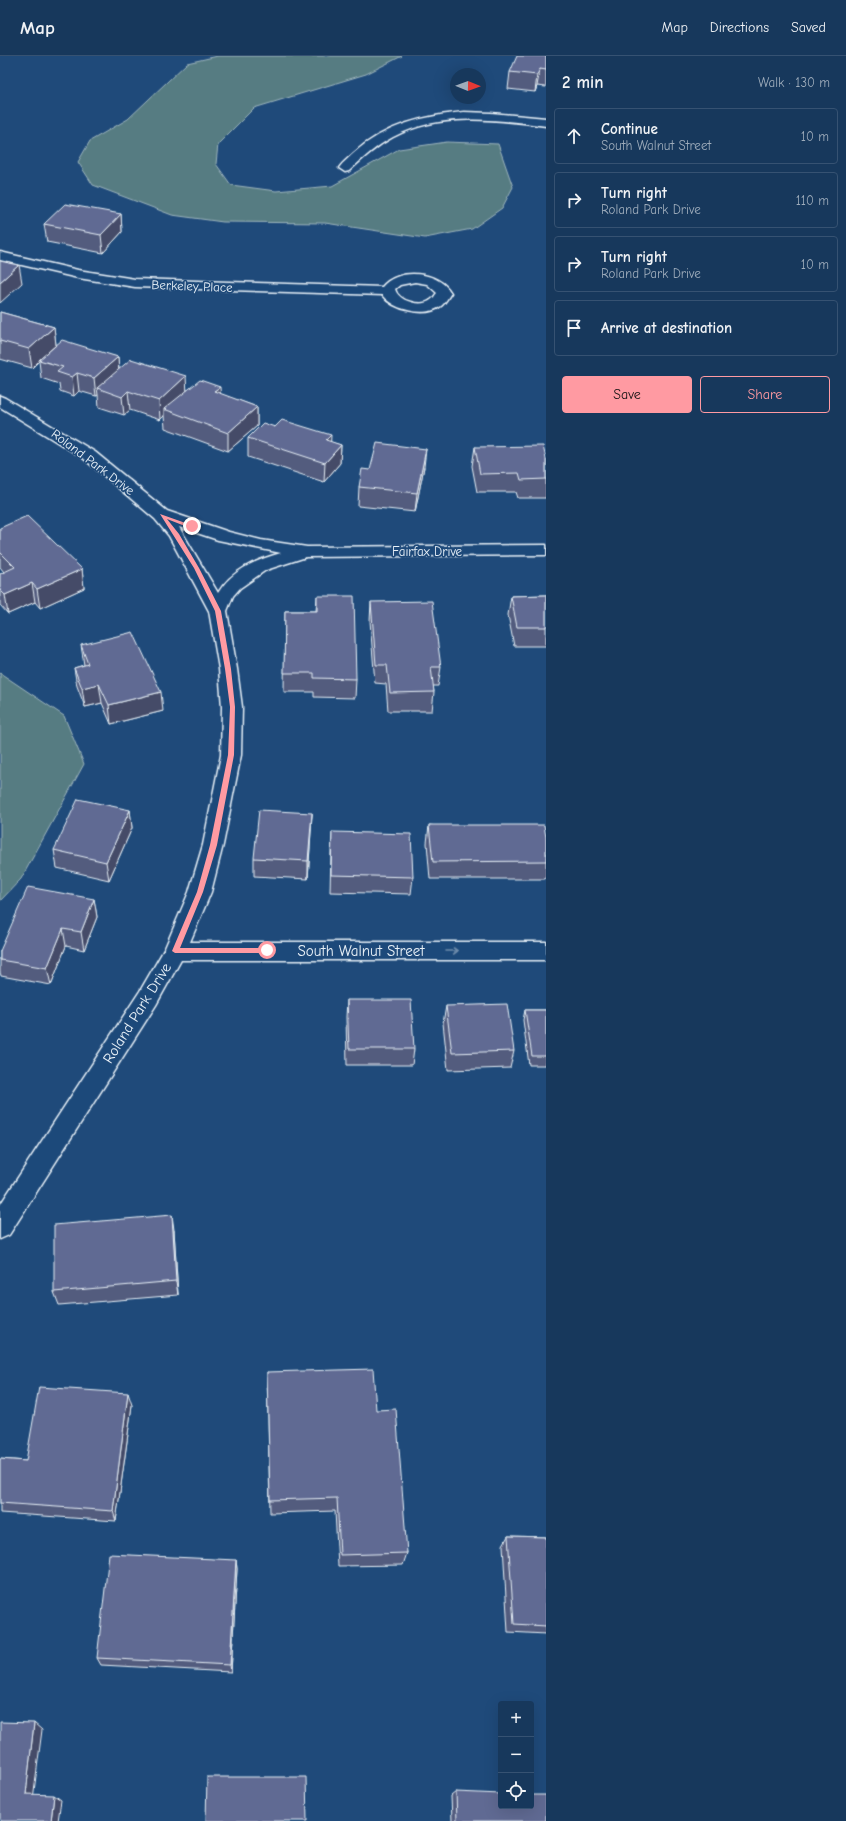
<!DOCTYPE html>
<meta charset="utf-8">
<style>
:root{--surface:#17385c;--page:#203f62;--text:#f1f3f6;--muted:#9eacbb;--line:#365272;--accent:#ff9aa2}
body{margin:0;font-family:"Comic Neue",sans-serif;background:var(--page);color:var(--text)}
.controls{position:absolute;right:12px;bottom:12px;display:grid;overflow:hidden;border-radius:4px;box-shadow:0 4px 16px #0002}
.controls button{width:36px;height:36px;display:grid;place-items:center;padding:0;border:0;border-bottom:1px solid var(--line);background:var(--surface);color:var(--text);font:20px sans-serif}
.compass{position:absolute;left:450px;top:12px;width:36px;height:36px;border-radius:50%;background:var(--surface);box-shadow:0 4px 16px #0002;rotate:91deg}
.stop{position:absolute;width:12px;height:12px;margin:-9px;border:3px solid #ff9aa2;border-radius:50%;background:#fff}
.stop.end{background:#ff9aa2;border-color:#fff;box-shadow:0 1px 4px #0008}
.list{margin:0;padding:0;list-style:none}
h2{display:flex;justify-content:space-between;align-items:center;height:52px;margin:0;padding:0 16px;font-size:17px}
h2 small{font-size:13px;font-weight:400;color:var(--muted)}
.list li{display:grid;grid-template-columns:26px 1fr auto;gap:12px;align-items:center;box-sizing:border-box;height:56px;margin:0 8px 8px;padding:0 8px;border:1px solid var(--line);border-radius:4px}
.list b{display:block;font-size:15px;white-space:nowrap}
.list p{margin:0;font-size:13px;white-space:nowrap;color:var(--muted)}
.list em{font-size:13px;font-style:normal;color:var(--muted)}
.actions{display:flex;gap:8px;padding:12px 16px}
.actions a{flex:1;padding:9px 0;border:1px solid var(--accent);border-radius:4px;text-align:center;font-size:14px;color:var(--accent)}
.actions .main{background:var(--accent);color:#111}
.icon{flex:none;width:22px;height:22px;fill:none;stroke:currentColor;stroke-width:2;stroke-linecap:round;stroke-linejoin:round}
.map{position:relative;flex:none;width:546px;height:1765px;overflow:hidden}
header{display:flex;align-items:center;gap:24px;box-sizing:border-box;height:56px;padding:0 20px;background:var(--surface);border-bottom:1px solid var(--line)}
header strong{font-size:19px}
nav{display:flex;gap:22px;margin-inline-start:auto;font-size:14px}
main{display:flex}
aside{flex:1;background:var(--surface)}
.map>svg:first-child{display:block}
</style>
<header>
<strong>Map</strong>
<nav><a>Map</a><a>Directions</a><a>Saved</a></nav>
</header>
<main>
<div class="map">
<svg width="546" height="1765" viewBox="0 0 546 1765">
<rect width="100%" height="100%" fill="#1f4a7a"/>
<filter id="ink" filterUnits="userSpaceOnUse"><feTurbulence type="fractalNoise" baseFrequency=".025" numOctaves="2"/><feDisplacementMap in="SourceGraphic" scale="8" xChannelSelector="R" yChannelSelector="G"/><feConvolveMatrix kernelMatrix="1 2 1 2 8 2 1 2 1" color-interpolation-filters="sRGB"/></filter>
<g filter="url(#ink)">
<!-- green -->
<path fill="#567c82" stroke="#9fb6bd" d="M218,0H402L366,18L254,52L218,88L216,108L231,129L276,135L332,130L399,93L447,86L498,88L513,131L502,152L472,173L425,182L325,167L223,166L172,159L93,129L78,106L90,85L128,63L187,7Z
M0,617L64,660L84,708L21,823L0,845Z"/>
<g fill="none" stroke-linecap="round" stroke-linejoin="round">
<!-- street casing -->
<g stroke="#e8f1f8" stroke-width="3">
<path id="street" d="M464,56L491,57L546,62V70C496,63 439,56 393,81C376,90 363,102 349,115L345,116L339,112C343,106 349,102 354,97C385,69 424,60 464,56Z
M0,196L78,214L135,223L382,231C398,211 439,215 451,237C448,241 445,247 441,250C426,262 393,254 382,239L135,231L78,222L0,204ZM415,226L427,228L437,237C435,239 433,243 431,244C421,252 398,245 395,233L400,229Z
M0,340L5,342L95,396L167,455L229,476L261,484L307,491L546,489V499L306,501L266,514L240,532L233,540L227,555L237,613L242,651L241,699L223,789L211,836L190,886H546V904H181L156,949L9,1179L0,1183V1149L140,935L165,892L189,836L203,789L221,699L222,651L219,613L209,555L169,480L155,463L83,402L0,351ZM179,471L218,484L281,497C256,504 232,514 218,537Z"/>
</g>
<!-- street -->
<use href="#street" fill="#1f4a7a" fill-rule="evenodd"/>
</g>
<!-- wall -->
<path fill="#535c7e" stroke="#e8f1f8" d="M546,0V31L537,30L535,36L508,33L510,16Z
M121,158L122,176L103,197L47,186L44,168Z
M0,256L54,271L56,289L118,301L119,313L187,334L220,338L257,351V370L228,395L165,372L164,360L160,364L130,354L124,359L99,351L98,339L96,340L79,335L74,340L60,335L59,328L41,322L39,305L32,312L0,303Z
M275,371L341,389L340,407L324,426L248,401V382Z
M475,391L546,403V442H518L516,436H477L472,410Z
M424,411L415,456L358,450L359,431L370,414Z
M0,472L82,513L84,532L40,552L35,546L8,558L0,549V518L4,516L0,511Z
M546,539V590H514L508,559L511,540Z
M317,540L356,623L355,642L314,641V636H284L285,555H316Z
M371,546L441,611L438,630H433L434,636L432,655H388L386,628L375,627L370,565Z
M81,589L163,655L111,668L102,647L85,651L77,630L74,612L84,609Z
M130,754L132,772L109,824L57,812L54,794Z
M312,757L311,775L308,823L254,820V802Z
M429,769L546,782V819L545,823H430L427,787Z
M332,776L413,821L411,838L330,836L331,794Z
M94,843L97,861L84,894L66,890L51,929L1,920L0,916V895Z
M347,944L414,993L412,1009H347L346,961Z
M446,950L514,995L510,1012L448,1014L443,967Z
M525,954H546V1009H529L523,964Z
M174,1174L178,1239L59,1249L54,1236Z
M267,1316L376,1354L407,1497L403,1509L338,1510L335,1455L270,1457Z
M132,1349L116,1465L0,1457V1403L26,1405Z
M508,1480L546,1481V1578L508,1576L503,1489Z
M236,1504L237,1513L231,1616L101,1609L97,1602Z
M456,1736L546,1765H452L451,1740Z"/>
<!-- shaded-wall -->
<path fill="#444b67" stroke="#e8f1f8" d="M540,13L537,30L535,36L537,19Z
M121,158L122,176L103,197L101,179Z
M19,209L22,227L0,247V226Z
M54,271L56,289L39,304V305L32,312L29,293Z
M118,301L119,319L97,332L98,339L96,340L94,322Z
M77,317L79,335L74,340L72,321Z
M186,320L187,339L164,353V360L160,364L159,345Z
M220,331L221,349L214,335Z
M128,335L130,354L124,359L122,341Z
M257,351V370L228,395V377Z
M331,379L330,398L326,384Z
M341,389L340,407L324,426L325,407Z
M426,393L424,411L415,456L417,437Z
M82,513L84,532L40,552L37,533Z
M32,527L35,546L8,558L5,539Z
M99,628L102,647L85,651L82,632Z
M161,636L163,655L111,668L109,649Z
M130,754L132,772L109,824L106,806Z
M312,757L311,775L308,823V805Z
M94,843L97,861L84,894L81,876Z
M63,873L66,890L51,929L47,912Z
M172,1159L174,1174L178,1239L176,1225Z
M128,1337L132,1349L116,1465L113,1455Z
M236,1504L237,1513L231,1616L230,1609Z
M34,1667L42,1674L33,1743L26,1738Z
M54,1739L61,1744L58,1765H51Z"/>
<!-- building -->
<path fill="#616b93" stroke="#e8f1f8" d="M517,0H546V14L540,13L537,19L510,16Z
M65,148L121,158L101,179L44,168Z
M0,205L19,209L0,226Z
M0,256L54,271L29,293L0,285Z
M62,284L118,301L94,322L77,317L72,321L57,316L63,311L39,304Z
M131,303L186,320L159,345L128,335L122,341L97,332Z
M200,324L220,331L214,335L257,351L228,377L164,353Z
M282,364L331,379L326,384L341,389L325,407L248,382L263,367L275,371Z
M377,387L426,393L417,437L359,431L362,413L370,414Z
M543,390L546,403V423L521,424L519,417L480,418L475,391Z
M27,460L82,513L37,533L32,527L5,539L0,534V518L15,511L0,496V472Z
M546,539V571H517L511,540Z
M317,540H354L356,623L314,622V617H284L285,555H317Z
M432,545L441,611H431L434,636L390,637L387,609H376L371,546Z
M133,576L161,636L109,649L99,628L82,632L74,612L88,608L81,589Z
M78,743L130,754L106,806L54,794Z
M259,754L312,757L308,805L254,802Z
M429,769H544L546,782V805L433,806Z
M332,776L411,778L413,821L331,819Z
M28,831L94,843L81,876L63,873L47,912L0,904V895Z
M347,944H411L414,993H349Z
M507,948L514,995L452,997L446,950Z
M525,954H546V1000H532Z
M172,1159L176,1225L54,1236V1169Z
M373,1313L376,1354L396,1353L407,1497L340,1499L337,1442L270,1444L267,1316Z
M39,1331L128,1337L113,1455L0,1447V1403L26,1405Z
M508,1480L546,1481V1570L514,1568Z
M109,1498L236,1504L230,1609L97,1602Z
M0,1666L34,1667L26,1738L54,1739L51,1765H0Z
M207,1721H306L307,1765H206Z
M456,1736L501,1738V1750H531V1739H546V1765H457Z"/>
<!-- one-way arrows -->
<defs><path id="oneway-shaft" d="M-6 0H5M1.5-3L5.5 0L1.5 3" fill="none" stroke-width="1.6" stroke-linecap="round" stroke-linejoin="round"/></defs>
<use stroke="#6f8dac" href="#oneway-shaft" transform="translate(452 895)"/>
</g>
<!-- route -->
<path fill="#ff9aa2" d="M160,458L194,470L190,472L167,463L179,478L199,512L221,555L231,613L235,651L234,699L217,789L203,836L180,892H267L270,894L267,897H175L172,895L197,836L210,789L228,699L230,651L225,613L215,555L194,512Z"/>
<g text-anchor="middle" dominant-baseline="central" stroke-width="3.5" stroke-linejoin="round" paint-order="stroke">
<!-- far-street labels -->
<g font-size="13" fill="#e8f1f8" stroke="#1f4a7a">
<text transform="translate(192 230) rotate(2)">Berkeley Place</text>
<text transform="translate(93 406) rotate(37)">Roland Park Drive</text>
<text x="427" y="495">Fairfax Drive</text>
</g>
<!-- street labels -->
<g font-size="15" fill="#e8f1f8" stroke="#1f4a7a">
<text x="361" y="895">South Walnut Street</text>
<text transform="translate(137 957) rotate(-58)">Roland Park Drive</text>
</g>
</g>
</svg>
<div class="controls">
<button>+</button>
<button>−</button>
<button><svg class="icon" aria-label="locate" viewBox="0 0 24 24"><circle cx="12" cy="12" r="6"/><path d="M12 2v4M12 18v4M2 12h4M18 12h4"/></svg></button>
</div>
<svg class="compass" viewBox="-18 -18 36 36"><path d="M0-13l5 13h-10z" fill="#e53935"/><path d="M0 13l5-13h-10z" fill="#9eacbb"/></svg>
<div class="stop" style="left:267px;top:894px"></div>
<div class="stop end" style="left:192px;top:470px"></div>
</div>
<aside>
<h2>2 min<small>Walk · 130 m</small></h2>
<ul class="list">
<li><svg class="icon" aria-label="ahead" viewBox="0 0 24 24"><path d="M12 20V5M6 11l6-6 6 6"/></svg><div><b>Continue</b><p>South Walnut Street</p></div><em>10 m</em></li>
<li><svg class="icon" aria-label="right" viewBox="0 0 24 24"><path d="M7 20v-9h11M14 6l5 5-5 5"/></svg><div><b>Turn right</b><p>Roland Park Drive</p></div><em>110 m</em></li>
<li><svg class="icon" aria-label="right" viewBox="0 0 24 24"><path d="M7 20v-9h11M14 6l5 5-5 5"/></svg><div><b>Turn right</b><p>Roland Park Drive</p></div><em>10 m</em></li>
<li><svg class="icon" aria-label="arrive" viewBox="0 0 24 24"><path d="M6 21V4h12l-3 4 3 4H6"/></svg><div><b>Arrive at destination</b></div></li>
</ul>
<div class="actions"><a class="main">Save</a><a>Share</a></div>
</aside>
</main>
